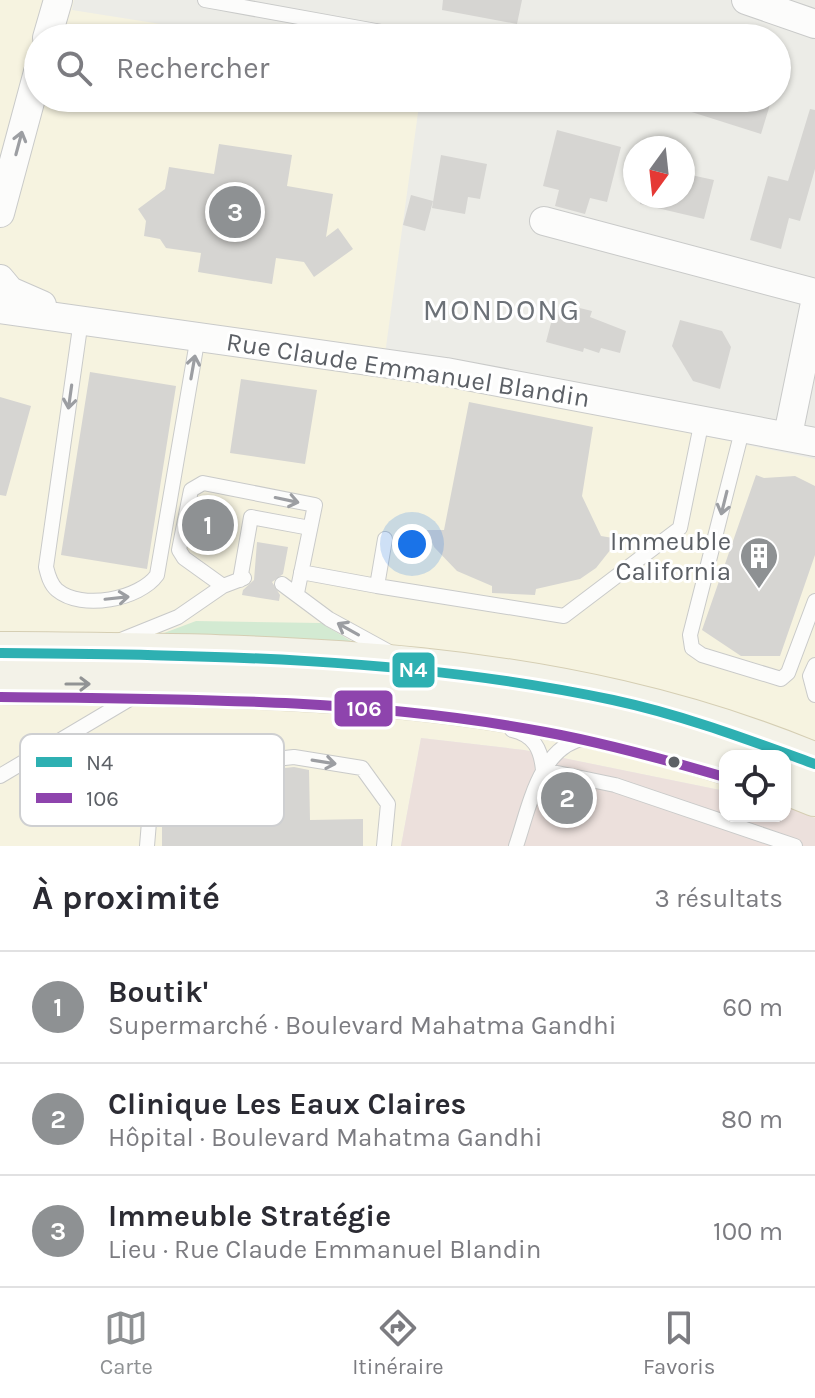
<!DOCTYPE html>
<html lang="fr">
<meta charset="utf-8">
<style>
:root{--surface:#fff;--page:#f2f2f3;--text:#2b2b33;--muted:#7c7c81;--line:#e1e1e2;--accent:#8e9193}
body{margin:0;font-family:Karla,sans-serif;background:var(--page);color:var(--text)}
.controls{position:absolute;right:24px;bottom:24px;display:grid;overflow:hidden;border-radius:16px;box-shadow:0 2px 6px #0004}
.controls button{width:72px;height:72px;display:grid;place-items:center;padding:0;border:0;border-bottom:2px solid var(--line);background:var(--surface);color:var(--text);font:40px sans-serif}
.compass{position:absolute;left:623px;top:136px;width:72px;height:72px;border-radius:50%;background:var(--surface);box-shadow:0 2px 6px #0004;rotate:195deg}
.you{position:absolute;left:412px;top:544px;width:28px;height:28px;margin:-20px;border:6px solid #fff;border-radius:50%;background:#1a73e8;box-shadow:0 0 0 12px #1a73e833}
.badge{display:grid;place-items:center;width:52px;height:52px;border-radius:50%;background:var(--accent);color:#fff;font-size:26px;font-weight:700}
.pin{position:absolute;translate:-50% -50%;border:4px solid #fff;box-shadow:0 2px 8px #0006}
.list{margin:0;padding:0;list-style:none}
h2{display:flex;justify-content:space-between;align-items:center;height:104px;margin:0;padding:0 32px;font-size:34px}
h2 small{font-size:26px;font-weight:400;color:var(--muted)}
.list li{display:grid;grid-template-columns:52px 1fr auto;gap:24px;align-items:center;box-sizing:border-box;height:112px;padding:0 32px;border-top:2px solid var(--line)}
.list b{display:block;font-size:30px;white-space:nowrap}
.list p{margin:0;font-size:26px;white-space:nowrap;color:var(--muted)}
.list em{font-size:26px;font-style:normal;color:var(--muted)}
.icon{flex:none;width:44px;height:44px;fill:none;stroke:currentColor;stroke-width:2;stroke-linecap:round;stroke-linejoin:round}
.map{position:relative;flex:none;width:815px;height:846px;overflow:hidden}
.search{position:absolute;background:var(--surface);box-shadow:0 2px 6px #0004;left:24px;right:24px;top:24px;height:88px;display:flex;align-items:center;gap:20px;box-sizing:border-box;padding:0 28px;border-radius:44px;color:var(--muted);font-size:30px}
.sheet{height:440px;background:var(--surface)}
nav{display:flex;justify-content:space-around;align-items:center;box-sizing:border-box;height:112px;border-top:2px solid var(--line);background:var(--surface);font-size:22px;color:var(--muted)}
nav a{display:grid;justify-items:center;gap:4px}
nav .on{color:var(--accent)}
.map>svg:first-child{display:block}
</style>
<div class="map">
<svg width="815" height="846" viewBox="0 0 815 846">
<rect width="100%" height="100%" fill="#ecece7"/>
<!-- commercial -->
<path fill="#f6f3e0" d="M0,0H74L72,10L249,38H38V98H420L383,369L815,459V818L785,805V756H725V791L524,750L421,738L401,846H0Z"/>
<!-- medical -->
<path fill="#ece0dc" d="M421,738L524,750L725,791V816H785V805L815,818V846H401Z"/>
<!-- green -->
<path fill="#d3ead2" d="M196,621L321,623L356,644L148,639Z"/>
<!-- building -->
<path fill="#d6d5d2" d="M443,0H522L517,24L442,10Z
M660,98H772L761,134L660,102Z
M810,109L815,110V169L800,221L789,218L781,249L750,240L768,176L788,181Z
M557,130L621,147L607,202L590,198L585,214L555,206L559,190L543,186Z
M219,144L292,155L287,186L333,194L326,237L338,228L353,249L314,277L304,262L276,258L272,284L198,272L201,253L166,248L160,239L144,236L146,221L138,209L165,189L169,167L214,174Z
M441,155L487,164L480,199L468,197L465,214L432,208Z
M691,175L714,180L704,219L640,204L641,196H683V178L690,180Z
M411,195L433,201L425,231L403,225Z
M567,305L592,311L590,317L626,331L620,353L601,348L599,353L584,348L583,352L546,342L555,308L565,311Z
M680,320L722,331L731,347L720,389L693,381L672,346Z
M90,372L176,386L147,569L61,555Z
M241,379L317,390L305,464L230,453Z
M0,397L31,406L6,496L0,495Z
M469,402L593,427L582,496L601,536L619,539L596,568L580,579L536,589L535,595L492,593V586L457,571L434,547L427,530H444Z
M756,475L764,478L795,476L815,486V555L780,656H741L702,630Z
M199,499L228,503L221,552L190,548Z
M257,542L288,547L283,574L272,582L280,595L279,601L242,595L243,590L254,580Z
M294,767L309,770L310,820L363,819V846H162V822L207,776Z"/>
<g fill="none" stroke-linecap="round" stroke-linejoin="round">
<!-- service casing -->
<g stroke="#c9cac9" stroke-width="16">
<path id="service" d="M205,0L387,33
M81,320L46,567C48,575 50,584 57,590C82,611 140,599 157,575L198,336
M743,427L690,635L692,648L702,655L781,679L788,673L815,601
M385,539L377,586L564,616L680,528L702,420
M301,572L377,586
M240,580L251,517L310,528
M282,584L329,619L391,653
M223,586L184,558L179,550L191,490L203,483L315,505L297,593
M121,640L178,617L223,586L244,578
M815,665L810,676L815,695
M512,730C534,735 541,749 543,770
M543,770L615,785L795,846
M0,776L133,697
M147,846L149,822L191,768L294,757L362,768L388,804L384,846
M516,846C529,809 539,745 586,738"/>
</g>
<!-- minor casing -->
<g stroke="#c9cac9" stroke-width="30">
<path id="minor" d="M746,0L815,24
M47,38L58,0
M0,213L38,72
M544,221L815,293
M0,279L10,291L42,305
M0,309L446,372L815,442
M788,435L815,303"/>
</g>
<!-- primary casing -->
<g stroke="#d5ceb3" stroke-width="44">
<path id="primary" d="M0,653C279,655 553,655 815,764
M0,683C244,685 491,685 725,763
M785,783L815,795"/>
</g>
<!-- service -->
<use href="#service" stroke="#fcfcfb" stroke-width="14"/>
<!-- minor -->
<use href="#minor" stroke="#fcfcfb" stroke-width="28"/>
<!-- primary -->
<use href="#primary" stroke="#f3f2e8" stroke-width="42"/>
<!-- bus-1 casing -->
<g stroke="#fff" stroke-width="16">
<path id="bus-1" d="M0,653C206,655 411,657 613,700C683,715 749,740 815,764"/>
</g>
<!-- bus-2 casing -->
<g stroke="#fff" stroke-width="16">
<path id="bus-2" d="M0,697C182,699 365,698 545,732C605,743 663,759 721,776"/>
</g>
<!-- bus-1 -->
<use href="#bus-1" stroke="#2eb0b2" stroke-width="10"/>
<!-- bus-2 -->
<use href="#bus-2" stroke="#8e44ad" stroke-width="10"/>
</g>
<!-- one-way arrows -->
<defs><path id="oneway-shaft" d="M-6 0H5M1.5-3L5.5 0L1.5 3" fill="none" stroke-width="1.6" stroke-linecap="round" stroke-linejoin="round" transform="scale(2)"/></defs>
<g stroke="#9c9ea2">
<use href="#oneway-shaft" transform="translate(19 143) rotate(-75)"/>
<use href="#oneway-shaft" transform="translate(193 367) rotate(-80)"/>
<use href="#oneway-shaft" transform="translate(70 397) rotate(98)"/>
<use href="#oneway-shaft" transform="translate(287 500) rotate(12)"/>
<use href="#oneway-shaft" transform="translate(724 503) rotate(104)"/>
<use href="#oneway-shaft" transform="translate(117 598) rotate(-6)"/>
<use href="#oneway-shaft" transform="translate(348 629) rotate(-151)"/>
<use href="#oneway-shaft" transform="translate(324 762) rotate(9)"/>
</g>
<use stroke="#919394" href="#oneway-shaft" transform="translate(78 684)"/>
<!-- icons -->
<defs>
<g id="building-pin" transform="scale(2)"><path d="M0 17L-7.5 6A9.5 9.5 0 1 1 7.5 6Z" fill="#8e9193" stroke="#fff"/><path d="M-4-6H4V6H1V3H-1V6H-4ZM-2.5-4.3h1.7v1.8h-1.7ZM.8-4.3h1.7v1.8H.8ZM-2.5-1h1.7V.8h-1.7ZM.8-1h1.7V.8H.8Z" fill="#fff"/></g>
</defs>
<g fill-rule="evenodd">
<use href="#building-pin" x="759" y="556"/>
</g>
<!-- markers -->
<circle fill="#5c6066" stroke="#fff" stroke-width="3" cx="674" cy="762" r="7"/>
<g text-anchor="middle" dominant-baseline="central" stroke-width="6" stroke-linejoin="round" paint-order="stroke">
<!-- street labels -->
<g font-size="26" fill="#5c6066" stroke="#fff">
<text transform="translate(408 370) rotate(9)">Rue Claude Emmanuel Blandin</text>
</g>
<!-- poi labels -->
<g font-size="26" fill="#5c6066" stroke="#fff" text-anchor="end">
<text x="731" y="541">Immeuble<tspan x="731" dy="30">California</tspan></text>
</g>
<!-- quarter labels -->
<g font-size="30" letter-spacing="2" fill="#6d7278" stroke="#fff">
<text x="502" y="310">MONDONG</text>
</g>
</g>
<!-- legend -->
<rect x="20" y="734" width="264" height="92" rx="12" fill="#fff" stroke="#cecfd1" stroke-width="2"/>
<rect x="36" y="757" width="36" height="10" fill="#2eb0b2"/>
<rect x="36" y="793" width="36" height="10" fill="#8e44ad"/>
<g font-size="22" fill="#5c6066">
<text x="86" y="770">N4</text>
<text x="86" y="806">106</text>
</g>
<g stroke="#fff" stroke-width="3">
<rect x="391" y="651" width="45" height="38" rx="8" fill="#2eb0b2"/>
<rect x="333" y="689" width="61" height="39" rx="8" fill="#8e44ad"/>
</g>
<g font-size="22" text-anchor="middle" font-weight="bold" fill="#fff">
<text x="413" y="677">N4</text>
<text x="364" y="716">106</text>
</g>
</svg>
<div class="controls">
<button><svg class="icon" aria-label="locate" viewBox="0 0 24 24"><circle cx="12" cy="12" r="6"/><path d="M12 2v4M12 18v4M2 12h4M18 12h4"/></svg></button>
</div>
<svg class="compass" viewBox="-18 -18 36 36"><path d="M0-13l5 13h-10z" fill="#e53935"/><path d="M0 13l5-13h-10z" fill="#7c7c81"/></svg>
<div class="you"></div>
<div class="pin badge" style="left:208px;top:525px">1</div>
<div class="pin badge" style="left:567px;top:798px">2</div>
<div class="pin badge" style="left:235px;top:212px">3</div>
<div class="search"><svg class="icon" aria-label="search" viewBox="0 0 24 24"><circle cx="10" cy="10" r="6"/><path d="M15 15l6 6"/></svg>Rechercher</div>
</div>
<section class="sheet">
<h2>À proximité<small>3 résultats</small></h2>
<ul class="list">
<li><span class="badge">1</span><div><b>Boutik'</b><p>Supermarché · Boulevard Mahatma Gandhi</p></div><em>60 m</em></li>
<li><span class="badge">2</span><div><b>Clinique Les Eaux Claires</b><p>Hôpital · Boulevard Mahatma Gandhi</p></div><em>80 m</em></li>
<li><span class="badge">3</span><div><b>Immeuble Stratégie</b><p>Lieu · Rue Claude Emmanuel Blandin</p></div><em>100 m</em></li>
</ul>
</section>
<nav>
<a class="on"><svg class="icon" aria-label="map" viewBox="0 0 24 24"><path d="M3 6l6-2 6 2 6-2v14l-6 2-6-2-6 2zM9 4v14M15 6v14"/></svg>Carte</a>
<a><svg class="icon" aria-label="directions" viewBox="0 0 24 24"><path d="M12 3l9 9-9 9-9-9zM9 14v-3h6M13 9l2 2-2 2"/></svg>Itinéraire</a>
<a><svg class="icon" aria-label="saved" viewBox="0 0 24 24"><path d="M7 4h10v16l-5-4-5 4z"/></svg>Favoris</a>
</nav>
